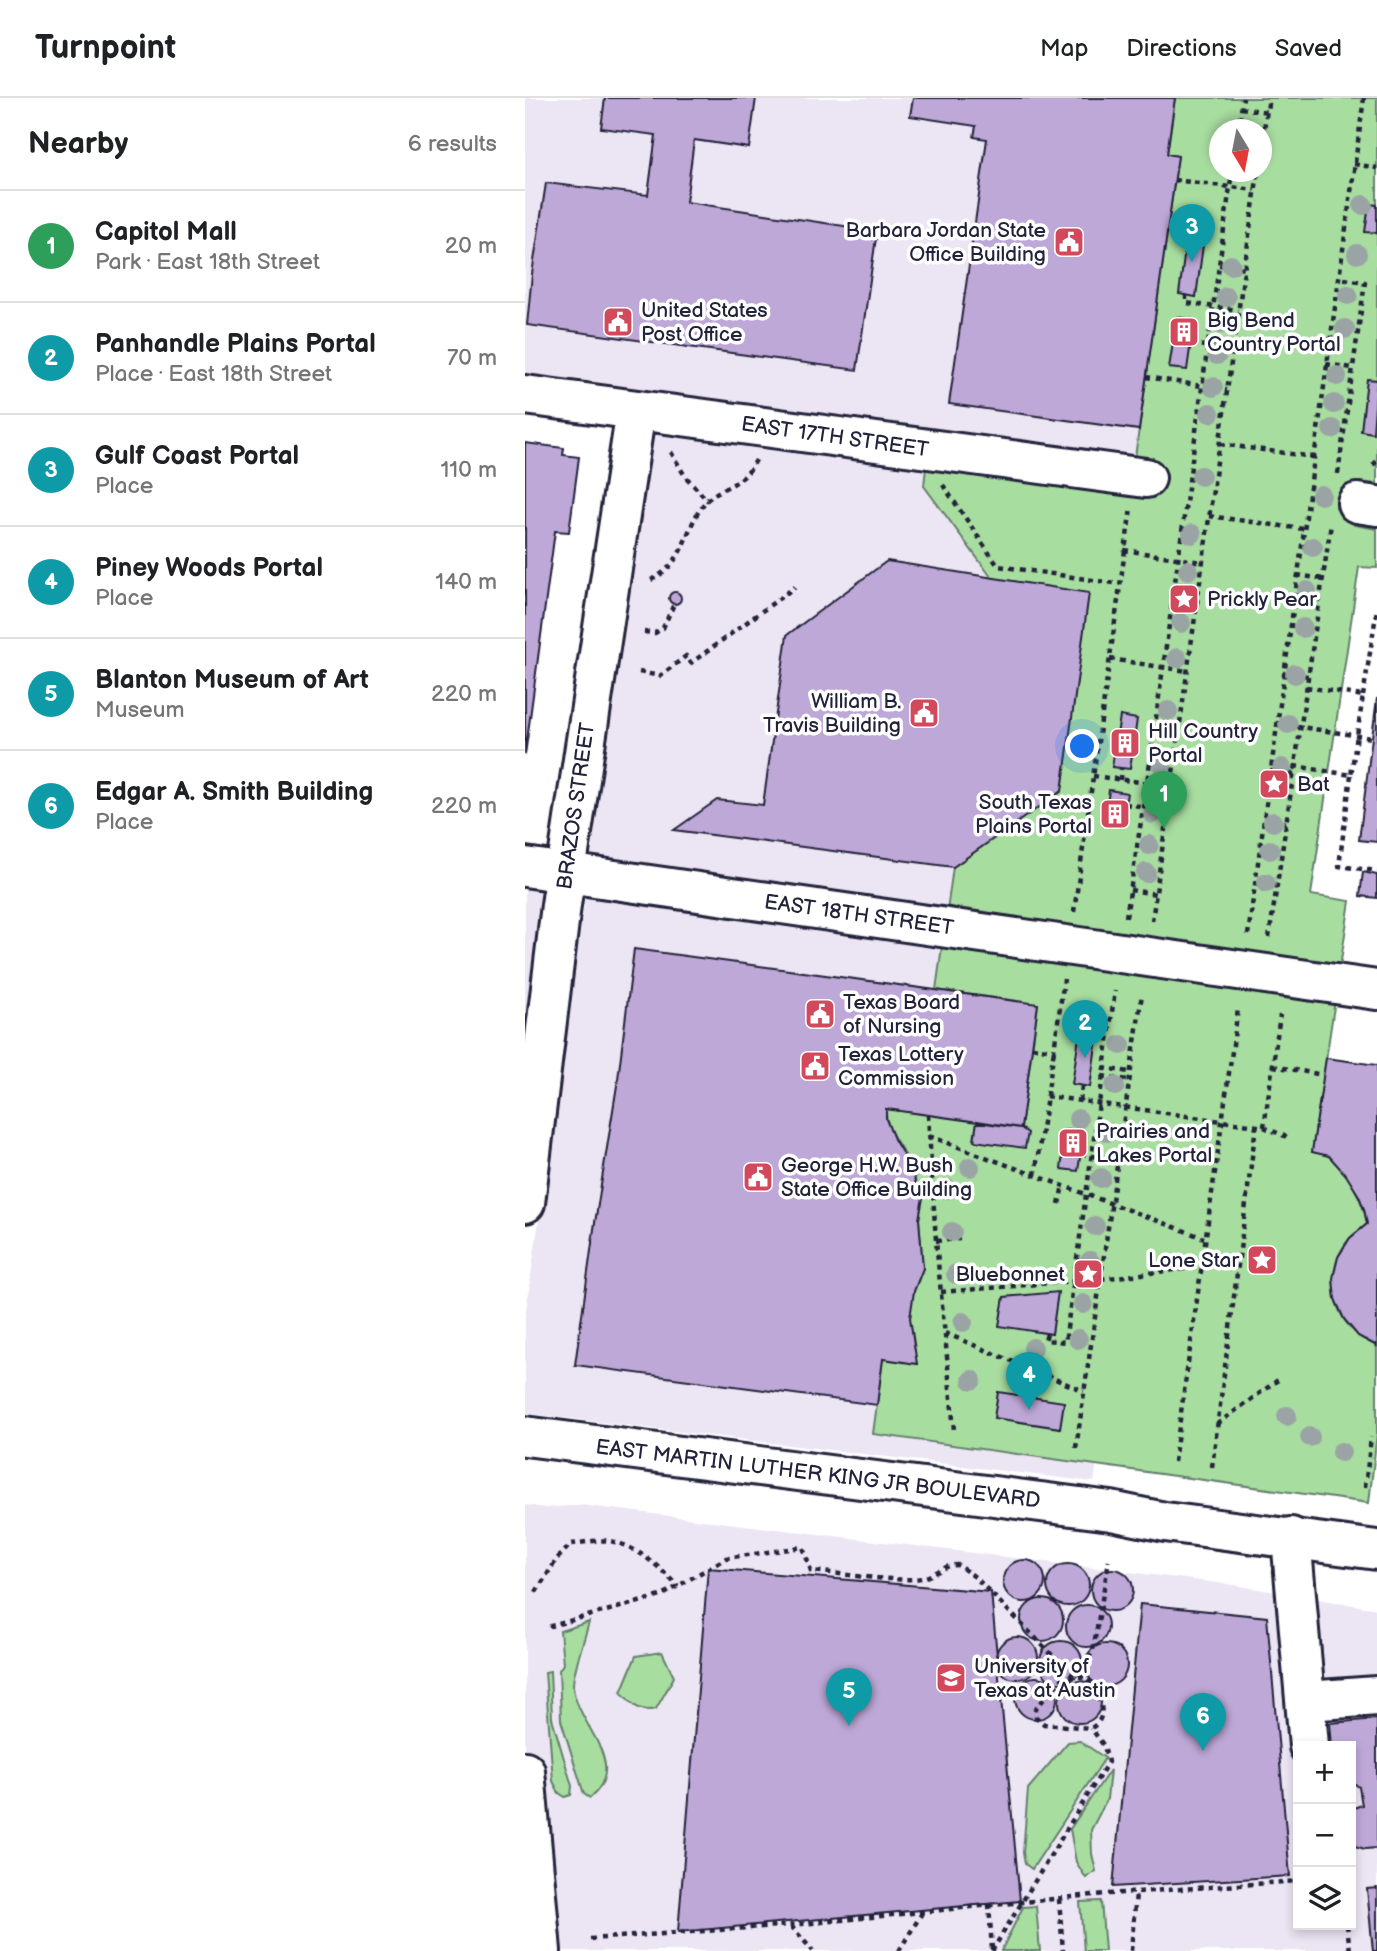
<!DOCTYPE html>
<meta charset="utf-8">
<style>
:root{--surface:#fff;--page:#f6f6f6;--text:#202124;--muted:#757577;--line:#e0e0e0;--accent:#ea580c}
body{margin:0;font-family:"Balsamiq Sans",sans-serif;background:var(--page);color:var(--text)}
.controls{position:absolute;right:21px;bottom:21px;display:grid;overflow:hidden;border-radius:0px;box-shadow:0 4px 10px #0003}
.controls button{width:63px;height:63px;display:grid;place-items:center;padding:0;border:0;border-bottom:2px solid var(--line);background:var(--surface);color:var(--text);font:35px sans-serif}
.compass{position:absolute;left:684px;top:21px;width:63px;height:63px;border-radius:50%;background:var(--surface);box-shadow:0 4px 10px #0003;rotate:170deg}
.you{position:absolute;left:558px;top:649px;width:24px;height:24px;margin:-18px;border:5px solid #fff;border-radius:50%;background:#1a73e8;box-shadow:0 0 0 10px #1a73e833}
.badge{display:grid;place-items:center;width:46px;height:46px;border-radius:50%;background:var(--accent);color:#fff;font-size:23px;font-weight:700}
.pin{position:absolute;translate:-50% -58px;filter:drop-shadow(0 2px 4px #0008)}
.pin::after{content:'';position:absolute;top:37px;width:24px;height:21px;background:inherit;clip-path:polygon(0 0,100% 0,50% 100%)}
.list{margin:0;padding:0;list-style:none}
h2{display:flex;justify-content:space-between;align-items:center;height:91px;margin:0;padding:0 28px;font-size:30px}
h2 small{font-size:23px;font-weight:400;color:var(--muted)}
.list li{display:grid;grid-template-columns:46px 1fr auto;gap:21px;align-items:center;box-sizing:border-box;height:112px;padding:0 28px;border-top:2px solid var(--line)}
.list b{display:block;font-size:26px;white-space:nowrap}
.list p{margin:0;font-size:23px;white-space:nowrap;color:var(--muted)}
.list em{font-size:23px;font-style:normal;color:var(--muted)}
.icon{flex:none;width:38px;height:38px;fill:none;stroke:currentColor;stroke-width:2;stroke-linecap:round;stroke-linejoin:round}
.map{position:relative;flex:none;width:852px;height:1853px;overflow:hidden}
header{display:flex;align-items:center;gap:42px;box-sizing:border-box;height:98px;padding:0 35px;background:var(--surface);border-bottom:2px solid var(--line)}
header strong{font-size:33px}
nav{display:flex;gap:38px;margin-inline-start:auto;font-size:24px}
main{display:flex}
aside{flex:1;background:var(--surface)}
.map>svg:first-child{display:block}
</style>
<header>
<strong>Turnpoint</strong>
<nav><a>Map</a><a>Directions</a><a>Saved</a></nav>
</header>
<main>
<aside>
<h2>Nearby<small>6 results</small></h2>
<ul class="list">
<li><span class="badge" style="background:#2e9e5b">1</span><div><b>Capitol Mall</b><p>Park · East 18th Street</p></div><em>20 m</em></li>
<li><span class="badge" style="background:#0f9aa8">2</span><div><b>Panhandle Plains Portal</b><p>Place · East 18th Street</p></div><em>70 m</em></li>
<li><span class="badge" style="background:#0f9aa8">3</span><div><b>Gulf Coast Portal</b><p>Place</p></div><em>110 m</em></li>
<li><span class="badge" style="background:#0f9aa8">4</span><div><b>Piney Woods Portal</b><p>Place</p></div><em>140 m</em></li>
<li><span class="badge" style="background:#0f9aa8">5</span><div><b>Blanton Museum of Art</b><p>Museum</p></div><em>220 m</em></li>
<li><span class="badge" style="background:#0f9aa8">6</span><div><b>Edgar A. Smith Building</b><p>Place</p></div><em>220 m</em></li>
</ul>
</aside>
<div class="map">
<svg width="852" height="1853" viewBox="0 0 852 1853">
<rect width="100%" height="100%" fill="#fff"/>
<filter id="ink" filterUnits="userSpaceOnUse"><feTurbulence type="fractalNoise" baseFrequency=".0143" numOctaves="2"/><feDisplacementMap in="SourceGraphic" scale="14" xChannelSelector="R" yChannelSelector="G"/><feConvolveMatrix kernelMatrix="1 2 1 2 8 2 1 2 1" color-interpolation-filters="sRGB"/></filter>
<g filter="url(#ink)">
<!-- built -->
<path fill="#ece5f3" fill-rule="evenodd" d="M0,0H769L569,1384L0,1315V1219L132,301L0,283ZM694,32H736V74H694Z
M0,786L24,789L0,965Z
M0,1407L21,1410L55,1407L709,1487L852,1511V1853H0ZM773,1648H826V1827H773Z"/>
<!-- green -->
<path fill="#a8dda0" stroke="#65806e" stroke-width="2" fill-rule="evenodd" d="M650,0H852V386L835,384L829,427L852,431V470L834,469L786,797L825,803L787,1054C792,1055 799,1056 803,1058C822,1068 839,1106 842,1126C836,1131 830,1135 825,1140C800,1168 804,1214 833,1237C838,1242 846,1245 852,1248V1335L844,1405L348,1336L358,1261L387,1241L385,1220L387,1199L398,1170L394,1121L398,1100L391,1098C391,1088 391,1078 387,1069C378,1050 360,1034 361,1011L496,1029L513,906L411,892L428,769L537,693L563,495L467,480L399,388L401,370L617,400L623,361L610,359L653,58L642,56ZM694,32H736V74H694Z
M64,1524C60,1540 48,1572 48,1587C49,1625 107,1665 65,1700L59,1696L36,1622L34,1572L38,1566L35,1533Z
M137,1554L149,1579L131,1611C114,1615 107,1606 96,1594L111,1558Z
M25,1573L27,1620L47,1688L46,1697L40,1699L34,1695L28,1683L20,1574Z
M555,1643L580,1660L507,1771L500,1766L498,1755L503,1691L543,1644Z
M585,1672L582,1701L566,1732L567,1756L571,1773L561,1780L551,1764L545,1731Z
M576,1803L580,1853H559L555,1804Z
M511,1808L515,1853H476L498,1809Z"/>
<!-- building -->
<path fill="#bea8d7" stroke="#22223b" stroke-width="2" d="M80,0H231L224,50L169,42L161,104L352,133L332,272L2,227L7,176L21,85L123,97L131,37L76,30Z
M388,0H650L642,56L653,58L614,332L424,306L462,41L449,39L451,28L385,18Z
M844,106L852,107V135L840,134Z
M663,130L680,132L671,199L654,196Z
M652,219L669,222L662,272L644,270Z
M842,281L852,282L848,335L836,333Z
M0,345L39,350L38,357L54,359L44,434L30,433L0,657Z
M362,463L564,495L537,693L428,769L149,732L192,702L238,707L262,537Z
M144 500a6 6 0 1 1 12 0a6 6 0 1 1-12 0Z
M852,600V744L834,742Z
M595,618L612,621L605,671L587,669Z
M584,692L602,695L597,728L580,725Z
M838,774L852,777V800L835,798Z
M109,851L513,906L496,1030L361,1011V1021L369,1041L389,1075L391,1098L398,1099L394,1121L398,1170L389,1193L385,1220L392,1266L358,1261L352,1307L50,1267L69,1131L93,981Z
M555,932L573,934L565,989L547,986Z
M801,960L852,967V1248L833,1238L819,1221L810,1201L808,1180L813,1159L825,1140L842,1126L839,1111L834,1098L821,1077L804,1058L787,1054Z
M452,1023L496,1030L503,1035L500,1050L449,1043Z
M541,1032L559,1034L553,1073L536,1071Z
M533,1194L527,1236L474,1228L479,1199Z
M473,1294L539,1304L535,1330L469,1320Z
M478 1483a21 21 0 1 1 42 0a21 21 0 1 1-42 0Z
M522 1487a21 21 0 1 1 42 0a21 21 0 1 1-42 0Z
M183,1470L466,1494L495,1803L153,1834Z
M566 1492a21 21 0 1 1 42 0a21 21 0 1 1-42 0Z
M496 1522a21 21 0 1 1 42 0a21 21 0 1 1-42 0Z
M615,1506L742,1519L765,1778L588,1789Z
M541 1528a21 21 0 1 1 42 0a21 21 0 1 1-42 0Z
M471 1560a21 21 0 1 1 42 0a21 21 0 1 1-42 0Z
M515 1564a21 21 0 1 1 42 0a21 21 0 1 1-42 0Z
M560 1567a21 21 0 1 1 42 0a21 21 0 1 1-42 0Z
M490 1600a21 21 0 1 1 42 0a21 21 0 1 1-42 0Z
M534 1604a21 21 0 1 1 42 0a21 21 0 1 1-42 0Z
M852,1621V1750L840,1751L826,1747V1711L837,1707L834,1689L826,1683V1648H807L805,1625Z
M852,1790V1853H848L842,1791Z"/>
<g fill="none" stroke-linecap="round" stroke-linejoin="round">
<!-- minor casing -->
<g stroke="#22223b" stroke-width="44">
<path id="minor" d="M0,297L621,380
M832,405L852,408
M0,769L852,892
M0,1105L36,807L111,312
M766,1439L784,1648
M781,1603L852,1598
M0,1673L16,1853"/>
</g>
<!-- major casing -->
<g stroke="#22223b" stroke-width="44">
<path id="major" d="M0,1338L586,1413L640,1424L852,1452"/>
</g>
<!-- path -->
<path stroke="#22223b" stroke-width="4.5" stroke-dasharray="5 5" stroke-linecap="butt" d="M716,10L742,14
M713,32L718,0
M736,49L744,0
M829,66L852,70
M649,82L730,92
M694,167L719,170
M661,197V205L713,212
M666,246L707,252
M801,266L828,270
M621,279L702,292
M695,346L788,359
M146,354L160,378L182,402C202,385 216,389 231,362
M848,367L852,363
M813,376L840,184L813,180
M418,387L473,468L595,486
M684,418L778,431
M599,452L677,464
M772,477L798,481
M126,482C163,464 158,429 182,402
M647,507L671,510
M119,534L130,535L138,530L149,506
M585,561L662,573
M114,574L135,578L161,558L166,565L270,489
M758,575L783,578
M838,598L852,511
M751,625L847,640
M629,633L653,636
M769,668L826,677L838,598L781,589
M745,673L769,676
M826,677L814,768L852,773
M568,678L646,688
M595,682L596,670
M600,706L643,712
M739,721L761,725
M605,792L631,796
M549,814L606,410
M601,819L622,685L707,74
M627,823L733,74
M723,837L839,0
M744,840L806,426
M507,949L529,952L539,881
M748,968L798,977
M578,970L605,974
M577,978L604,982
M521,998L739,1029L764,1040
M555,1003L557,988
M403,1017L411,1143L429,1332
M739,1029L755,917
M404,1038L679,1140
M556,1056L593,1062
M510,1077L529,952
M534,1106L538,1087
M411,1143L435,1141
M677,1157L713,1162
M416,1194L575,1181L675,1169
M420,1235L559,1293
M522,1236L520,1242L540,1244L590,893
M692,1326L753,1282
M551,1350L617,896
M649,1364L713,911
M687,1369L731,1028
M840,1389L846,1339
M11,1494L32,1461L46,1446C58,1445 73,1441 85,1443C112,1448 135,1469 153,1489
M26,1530V1528L136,1498L201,1460L278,1449L286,1473C316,1475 369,1485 397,1480C411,1477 418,1467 433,1467L450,1479L549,1579
M554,1579L562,1580C572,1596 587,1618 566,1630L519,1626L511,1619L510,1611L538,1580L554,1579L568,1552L584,1462
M534,1801L538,1853
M464,1806L467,1852
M822,1827L825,1853
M266,1828L288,1853
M65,1841L266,1827L568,1797L773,1783
M374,1853L397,1815
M467,1853L583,1664L579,1648L566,1630
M606,1853L611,1795"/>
<!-- minor -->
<use href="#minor" stroke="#fff" stroke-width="38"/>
<!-- major -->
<use href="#major" stroke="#fff" stroke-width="38"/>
</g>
<!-- trees -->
<g fill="#9ba4a4">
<circle cx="838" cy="107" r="10"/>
<circle cx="832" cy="156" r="10"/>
<circle cx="706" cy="167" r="10"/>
<circle cx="823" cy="197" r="10"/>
<circle cx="701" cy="199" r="10"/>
<circle cx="696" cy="226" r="10"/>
<circle cx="820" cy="231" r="10"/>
<circle cx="692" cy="257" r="10"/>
<circle cx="812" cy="278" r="10"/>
<circle cx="688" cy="289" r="10"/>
<circle cx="809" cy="306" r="10"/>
<circle cx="685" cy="315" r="10"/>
<circle cx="807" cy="331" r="10"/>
<circle cx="676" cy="378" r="10"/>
<circle cx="796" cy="397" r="10"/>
<circle cx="667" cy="436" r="10"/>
<circle cx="788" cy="449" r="10"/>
<circle cx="663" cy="472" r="10"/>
<circle cx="782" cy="493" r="10"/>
<circle cx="656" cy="525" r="10"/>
<circle cx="778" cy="530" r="10"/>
<circle cx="652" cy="560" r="10"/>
<circle cx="770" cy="576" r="10"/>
<circle cx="643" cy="613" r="10"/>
<circle cx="763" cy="626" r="10"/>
<circle cx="637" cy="667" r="10"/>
<circle cx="757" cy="670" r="10"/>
<circle cx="628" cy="716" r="10"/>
<circle cx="748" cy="724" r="10"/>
<circle cx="624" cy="747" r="10"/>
<circle cx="745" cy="752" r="10"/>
<circle cx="621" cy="775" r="10"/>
<circle cx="741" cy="785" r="10"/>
<circle cx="596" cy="947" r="10"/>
<circle cx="590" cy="988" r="10"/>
<circle cx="553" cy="1021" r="10"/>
<circle cx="583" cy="1034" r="10"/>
<circle cx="445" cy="1069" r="10"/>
<circle cx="576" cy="1080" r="10"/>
<circle cx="423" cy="1091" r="10"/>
<circle cx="570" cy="1128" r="10"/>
<circle cx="427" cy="1134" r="10"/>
<circle cx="565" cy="1163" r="10"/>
<circle cx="431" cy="1176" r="10"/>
<circle cx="558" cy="1206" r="10"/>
<circle cx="438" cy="1224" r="10"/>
<circle cx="553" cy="1241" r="10"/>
<circle cx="508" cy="1250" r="10"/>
<circle cx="447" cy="1282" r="10"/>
<circle cx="762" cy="1318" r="10"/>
<circle cx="785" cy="1339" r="10"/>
<circle cx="816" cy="1354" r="10"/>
</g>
</g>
<!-- icons -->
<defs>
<g id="civic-square" transform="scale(1.575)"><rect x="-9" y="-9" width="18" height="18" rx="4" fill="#d1495b" stroke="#fff"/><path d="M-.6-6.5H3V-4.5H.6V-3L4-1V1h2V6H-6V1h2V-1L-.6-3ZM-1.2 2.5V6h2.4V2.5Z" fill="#fff"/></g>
<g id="building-square" transform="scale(1.575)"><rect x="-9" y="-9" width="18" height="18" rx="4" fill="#d1495b" stroke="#fff"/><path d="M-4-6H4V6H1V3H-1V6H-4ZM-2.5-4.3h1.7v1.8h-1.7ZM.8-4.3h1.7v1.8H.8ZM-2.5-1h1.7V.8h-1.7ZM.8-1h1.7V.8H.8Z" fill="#fff"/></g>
<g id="sight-square" transform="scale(1.575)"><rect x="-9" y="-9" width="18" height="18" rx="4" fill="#d1495b" stroke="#fff"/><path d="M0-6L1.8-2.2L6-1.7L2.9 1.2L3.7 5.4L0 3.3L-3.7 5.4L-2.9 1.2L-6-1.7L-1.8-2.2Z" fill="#fff"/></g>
<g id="university-square" transform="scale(1.575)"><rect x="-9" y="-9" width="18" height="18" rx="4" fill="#d1495b" stroke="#fff"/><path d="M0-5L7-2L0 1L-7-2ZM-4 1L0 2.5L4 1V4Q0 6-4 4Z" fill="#fff"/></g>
</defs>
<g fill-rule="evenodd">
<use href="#civic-square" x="544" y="144"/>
<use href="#civic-square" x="93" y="224"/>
<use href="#building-square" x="659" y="234"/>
<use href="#sight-square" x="659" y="501"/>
<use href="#civic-square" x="399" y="615"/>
<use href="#building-square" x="600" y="645"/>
<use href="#sight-square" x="749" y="686"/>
<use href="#building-square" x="590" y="716"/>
<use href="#civic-square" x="295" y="916"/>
<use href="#civic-square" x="290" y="968"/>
<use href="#building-square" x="548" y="1045"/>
<use href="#civic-square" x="233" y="1079"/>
<use href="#sight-square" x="737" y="1162"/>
<use href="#sight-square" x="563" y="1176"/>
<use href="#university-square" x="426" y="1580"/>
</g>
<g text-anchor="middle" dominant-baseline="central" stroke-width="7" stroke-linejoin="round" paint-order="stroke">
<!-- poi labels -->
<g font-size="21" fill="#22223b" stroke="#fff" text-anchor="start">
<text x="521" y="132" text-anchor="end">Barbara Jordan State<tspan x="521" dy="24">Office Building</tspan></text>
<text x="116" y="212">United States<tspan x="116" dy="24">Post Office</tspan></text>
<text x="682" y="222">Big Bend<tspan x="682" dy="24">Country Portal</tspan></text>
<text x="682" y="501">Prickly Pear</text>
<text x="376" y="603" text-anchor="end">William B.<tspan x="376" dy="24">Travis Building</tspan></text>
<text x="623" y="633">Hill Country<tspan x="623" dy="24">Portal</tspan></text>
<text x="772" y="686">Bat</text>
<text x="567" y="704" text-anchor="end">South Texas<tspan x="567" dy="24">Plains Portal</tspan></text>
<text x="318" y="904">Texas Board<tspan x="318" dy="24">of Nursing</tspan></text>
<text x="313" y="956">Texas Lottery<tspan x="313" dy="24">Commission</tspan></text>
<text x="571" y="1033">Prairies and<tspan x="571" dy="24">Lakes Portal</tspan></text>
<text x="256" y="1067">George H.W. Bush<tspan x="256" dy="24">State Office Building</tspan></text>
<text x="714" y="1162" text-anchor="end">Lone Star</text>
<text x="540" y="1176" text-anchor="end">Bluebonnet</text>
<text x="449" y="1568">University of<tspan x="449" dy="24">Texas at Austin</tspan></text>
</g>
<!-- street labels -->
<g font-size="21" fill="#22223b" stroke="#fff">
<text transform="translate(310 339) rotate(8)">EAST 17TH STREET</text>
<text transform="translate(51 708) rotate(-82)">BRAZOS STREET</text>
<text transform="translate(334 817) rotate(8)">EAST 18TH STREET</text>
<text transform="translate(293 1376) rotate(7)">EAST MARTIN LUTHER KING JR BOULEVARD</text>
</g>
</g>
</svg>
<div class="controls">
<button>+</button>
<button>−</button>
<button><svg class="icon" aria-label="layers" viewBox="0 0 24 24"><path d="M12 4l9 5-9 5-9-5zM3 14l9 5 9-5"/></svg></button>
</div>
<svg class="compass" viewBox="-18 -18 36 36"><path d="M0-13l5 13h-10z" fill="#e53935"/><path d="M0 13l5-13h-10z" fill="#757577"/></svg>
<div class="you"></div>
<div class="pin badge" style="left:639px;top:731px;background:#2e9e5b">1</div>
<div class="pin badge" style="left:560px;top:960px;background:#0f9aa8">2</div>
<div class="pin badge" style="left:667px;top:164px;background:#0f9aa8">3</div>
<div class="pin badge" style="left:504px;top:1312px;background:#0f9aa8">4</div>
<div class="pin badge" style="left:324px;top:1628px;background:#0f9aa8">5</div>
<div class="pin badge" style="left:678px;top:1653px;background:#0f9aa8">6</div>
</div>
</main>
